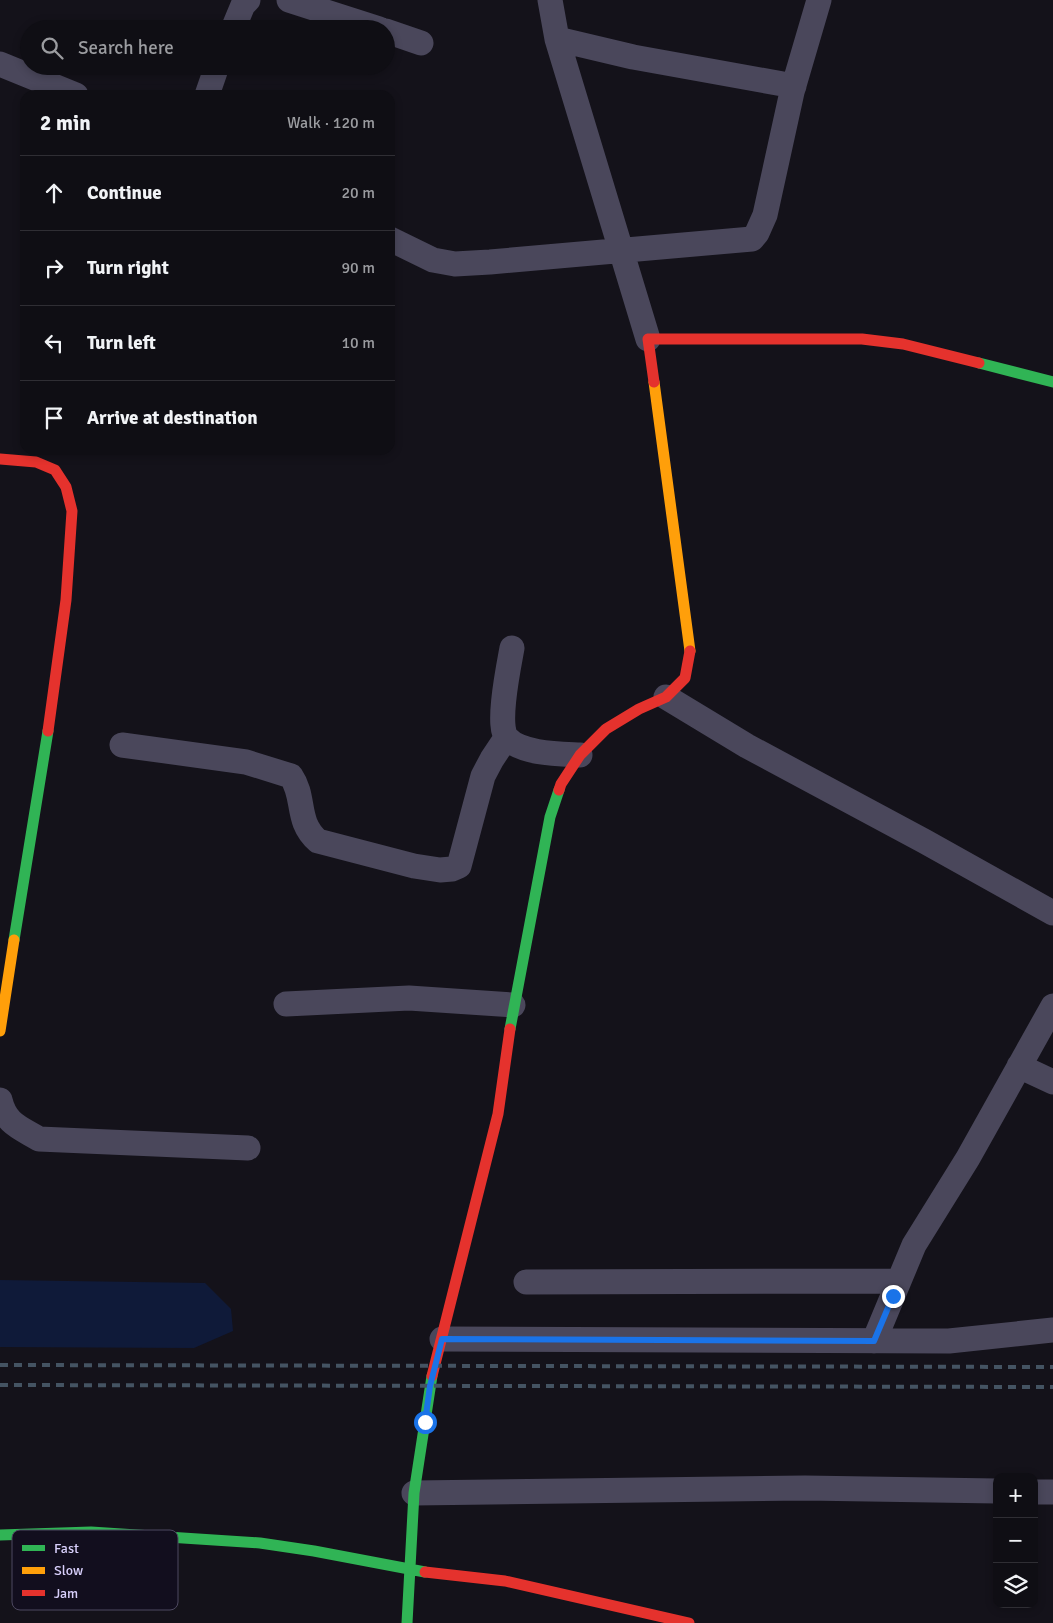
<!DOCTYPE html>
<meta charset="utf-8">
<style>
:root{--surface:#0f0e14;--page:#18171d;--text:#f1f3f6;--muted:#9b9ca0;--line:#2f2e34}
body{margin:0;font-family:Signika,sans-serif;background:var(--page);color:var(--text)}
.controls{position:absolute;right:15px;bottom:15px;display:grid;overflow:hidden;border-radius:10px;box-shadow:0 2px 8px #0003}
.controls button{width:45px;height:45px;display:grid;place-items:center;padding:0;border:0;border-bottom:1px solid var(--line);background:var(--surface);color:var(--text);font:25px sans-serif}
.stop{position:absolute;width:15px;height:15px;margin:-11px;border:4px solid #1a73e8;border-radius:50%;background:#fff}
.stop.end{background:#1a73e8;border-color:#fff;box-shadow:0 1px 5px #0008}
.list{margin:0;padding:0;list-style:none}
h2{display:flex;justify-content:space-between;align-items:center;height:65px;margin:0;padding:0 20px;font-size:21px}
h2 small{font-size:16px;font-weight:400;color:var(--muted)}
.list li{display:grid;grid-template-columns:32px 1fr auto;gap:15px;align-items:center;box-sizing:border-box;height:75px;padding:0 20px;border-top:1px solid var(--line)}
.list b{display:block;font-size:19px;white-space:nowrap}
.list em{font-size:16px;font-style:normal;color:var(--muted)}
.icon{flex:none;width:28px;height:28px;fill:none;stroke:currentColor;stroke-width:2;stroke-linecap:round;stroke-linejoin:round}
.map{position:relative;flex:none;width:1053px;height:1623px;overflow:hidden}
.search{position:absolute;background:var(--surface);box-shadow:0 2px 8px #0003;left:20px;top:20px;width:375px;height:55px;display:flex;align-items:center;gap:12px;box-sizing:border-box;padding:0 18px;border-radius:28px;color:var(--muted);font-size:19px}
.panel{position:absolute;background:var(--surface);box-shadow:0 2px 8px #0003;left:20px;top:90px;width:375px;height:365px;border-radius:15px}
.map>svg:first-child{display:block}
</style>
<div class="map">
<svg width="1053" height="1623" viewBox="0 0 1053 1623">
<rect width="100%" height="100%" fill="#14121a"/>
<!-- water -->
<path fill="#0f1a39" d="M0,1280L205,1283L231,1309L233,1331L194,1348L0,1347Z"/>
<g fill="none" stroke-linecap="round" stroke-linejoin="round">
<!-- street -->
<path stroke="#4a475b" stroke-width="25" d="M289,0L379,29
M550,0L557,39L648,339
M233,29L243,5L248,0
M386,31L421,43
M557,39L633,57L794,86
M0,64L76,95
M207,95L217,66
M390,239L433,260L455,264L490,262L752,239L757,233L765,215L792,92L819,0
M512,648C509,665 496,727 507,738C521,754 561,754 580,755
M666,697L747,746L924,841L1053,913
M122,745L246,762L291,776C306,798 295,821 318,841L414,866L440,870L452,869L459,866L483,776L492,759L506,738
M286,1004L409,998L513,1005
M1019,1066L1053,1082
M0,1100C6,1124 19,1127 39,1139L248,1148
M526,1282L899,1281
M442,1339L949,1341L1053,1330
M874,1341L914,1245L968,1158L1053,1006
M1034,1492H1053
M414,1493L805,1488L997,1491"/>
<!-- fast -->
<path stroke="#30b455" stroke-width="11" d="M979,363L1053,382
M14,940L48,731
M510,1029L550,817L559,790
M0,1535L91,1532L260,1543L314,1551L425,1572
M407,1623L414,1493L432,1376"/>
<!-- slow -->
<path stroke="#ff9f0a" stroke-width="11" d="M654,382L690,651
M0,1031L14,940"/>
<!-- jam -->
<path stroke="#e5322d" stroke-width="11" d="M654,382L648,339H862L903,344L979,363
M0,459L36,462L55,470L66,487L72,511L66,600L48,731
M559,790L561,784L580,755L606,729L639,709L666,697L685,678L690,651
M432,1376L498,1114L510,1029
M425,1572L505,1581L689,1623"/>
<!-- rail -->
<path stroke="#445362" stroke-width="4" stroke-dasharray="8 6" stroke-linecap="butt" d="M0,1365L1053,1367
M0,1385L1053,1387"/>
</g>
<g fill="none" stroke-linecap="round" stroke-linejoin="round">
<!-- route -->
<path stroke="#1a73e8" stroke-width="6" d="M425,1422L430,1386L442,1339L874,1341L893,1296"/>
</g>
<!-- legend -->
<rect x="12" y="1530" width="166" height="80" rx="8" fill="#120e1e" stroke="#4d4860" stroke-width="1"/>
<rect x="22" y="1545" width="23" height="6" fill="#30b455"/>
<rect x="22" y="1567" width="23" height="7" fill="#ff9f0a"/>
<rect x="22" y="1590" width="23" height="6" fill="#e5322d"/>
<g font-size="14" fill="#d8cffb">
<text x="54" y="1553">Fast</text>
<text x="54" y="1575">Slow</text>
<text x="54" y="1598">Jam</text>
</g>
</svg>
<div class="controls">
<button>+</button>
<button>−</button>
<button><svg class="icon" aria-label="layers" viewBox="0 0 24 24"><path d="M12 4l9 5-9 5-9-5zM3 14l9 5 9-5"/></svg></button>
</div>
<div class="stop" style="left:425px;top:1422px"></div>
<div class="stop end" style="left:893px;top:1296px"></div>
<div class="search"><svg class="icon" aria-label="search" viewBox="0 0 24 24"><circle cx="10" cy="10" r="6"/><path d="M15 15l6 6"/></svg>Search here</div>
<section class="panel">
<h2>2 min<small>Walk · 120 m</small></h2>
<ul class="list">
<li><svg class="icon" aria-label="ahead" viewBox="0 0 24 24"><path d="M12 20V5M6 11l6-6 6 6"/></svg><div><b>Continue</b></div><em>20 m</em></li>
<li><svg class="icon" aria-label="right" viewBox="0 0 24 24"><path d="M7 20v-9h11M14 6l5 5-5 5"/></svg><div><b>Turn right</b></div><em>90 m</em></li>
<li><svg class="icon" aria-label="left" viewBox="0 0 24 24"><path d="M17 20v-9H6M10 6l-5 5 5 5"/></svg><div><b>Turn left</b></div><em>10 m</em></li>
<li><svg class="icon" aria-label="arrive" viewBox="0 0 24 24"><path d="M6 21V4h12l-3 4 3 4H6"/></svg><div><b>Arrive at destination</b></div></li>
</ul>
</section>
</div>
